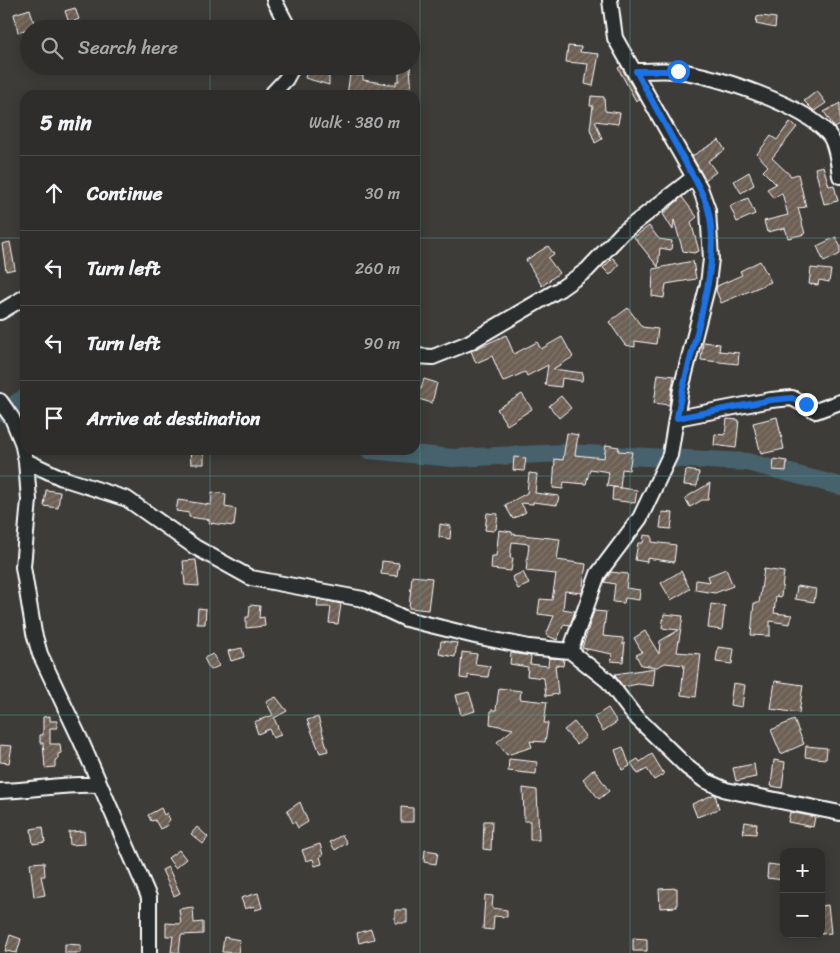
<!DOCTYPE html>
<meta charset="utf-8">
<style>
:root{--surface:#2e2d2b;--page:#3a3937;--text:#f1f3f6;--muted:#a7a8a9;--line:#494947}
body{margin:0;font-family:Sriracha,sans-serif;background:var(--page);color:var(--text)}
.controls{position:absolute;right:15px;bottom:15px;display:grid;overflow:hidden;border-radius:10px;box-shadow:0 2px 12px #0003}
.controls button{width:45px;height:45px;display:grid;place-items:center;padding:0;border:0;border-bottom:1px solid var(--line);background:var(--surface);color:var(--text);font:25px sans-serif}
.stop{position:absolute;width:15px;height:15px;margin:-11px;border:4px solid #1a73e8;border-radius:50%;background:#fff}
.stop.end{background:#1a73e8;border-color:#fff;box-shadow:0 1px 5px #0008}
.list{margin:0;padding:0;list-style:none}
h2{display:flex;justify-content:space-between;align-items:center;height:65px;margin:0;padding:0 20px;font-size:21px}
h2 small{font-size:16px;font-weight:400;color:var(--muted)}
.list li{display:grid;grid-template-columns:32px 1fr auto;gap:15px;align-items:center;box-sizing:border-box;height:75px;padding:0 20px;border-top:1px solid var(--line)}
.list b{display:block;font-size:19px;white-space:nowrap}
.list em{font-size:16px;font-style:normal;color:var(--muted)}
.icon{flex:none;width:28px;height:28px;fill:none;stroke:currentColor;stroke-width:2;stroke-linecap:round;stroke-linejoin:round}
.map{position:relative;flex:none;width:840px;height:953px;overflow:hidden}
.search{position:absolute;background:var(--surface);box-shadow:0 2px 12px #0003;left:20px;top:20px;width:400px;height:55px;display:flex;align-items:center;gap:12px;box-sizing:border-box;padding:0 18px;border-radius:28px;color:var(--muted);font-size:19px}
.panel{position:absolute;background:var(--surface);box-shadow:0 2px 12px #0003;left:20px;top:90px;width:400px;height:365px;border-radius:15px}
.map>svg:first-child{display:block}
</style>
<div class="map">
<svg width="840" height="953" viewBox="0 0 840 953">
<defs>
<pattern id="building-hatch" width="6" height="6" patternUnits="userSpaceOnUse" patternTransform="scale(1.25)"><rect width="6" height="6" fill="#6c5e53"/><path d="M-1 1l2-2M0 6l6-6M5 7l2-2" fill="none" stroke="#82766d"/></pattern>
</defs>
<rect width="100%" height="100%" fill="#3e3c39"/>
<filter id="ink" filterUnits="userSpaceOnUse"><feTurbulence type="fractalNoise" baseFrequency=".02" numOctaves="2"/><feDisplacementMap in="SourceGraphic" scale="10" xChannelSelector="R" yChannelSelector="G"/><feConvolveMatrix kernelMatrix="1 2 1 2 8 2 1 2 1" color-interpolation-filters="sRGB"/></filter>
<g filter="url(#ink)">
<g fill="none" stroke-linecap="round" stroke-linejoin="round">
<!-- river -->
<path stroke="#47626c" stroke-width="18" d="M0,413L25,398
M369,450L453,458L567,453L747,462L840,486"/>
</g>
<!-- building -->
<path fill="url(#building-hatch)" stroke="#fff" d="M75,8L79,19L69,23L65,11Z
M30,9L35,27L18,32L14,14Z
M761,16L776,18L775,28L756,24L757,17Z
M568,46L581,47L580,52L599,54L593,86L585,84L588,64L566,62Z
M308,66H329V85L305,78Z
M399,66H410L412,95H347L350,74L363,76V80L396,85V81H399Z
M621,66L639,99L636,101L618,68Z
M817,91L826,103L814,111L804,101Z
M591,96L604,97L605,111L620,113L618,124L595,121L602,139L595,143L590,129L593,106H590Z
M840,103V125L835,128L824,112Z
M790,122L797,127L772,158L791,176L798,174L806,207L798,208L805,234L788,238L785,228L767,232L764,221L788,215L782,193L773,198L767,189L776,184L763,171L768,166L757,154L771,136L777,140Z
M719,140L725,150L708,161L716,172L705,180L692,156Z
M823,166L829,186L834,185L838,201L824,204L815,168Z
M749,172L754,185L741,193L734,181Z
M682,197L697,217L691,222L699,251L694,253L683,251L674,220L673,230L663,214Z
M748,198L755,214L737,222L730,206Z
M649,226L659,239L672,241L671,250L660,248L658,267L634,237Z
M836,237L840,246V254L824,262L817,246Z
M10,242L15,269L6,271L2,244Z
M548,246L554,254L548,258L559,273L542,286L526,260Z
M613,258L619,265L610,275L603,268Z
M693,261L696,279L666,284L664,298L652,296L653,269Z
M760,261L771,282L721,303L716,290L717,286L742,275L740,271Z
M811,268L831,270L829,282L819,280L818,285L809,284Z
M628,308L642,327L658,329L656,344L635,341V347L625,345L609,322Z
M506,335L514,354L537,342L541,349L562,337L573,357L553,369L583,373L582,381L562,378L561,387L545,385L548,365L527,376L525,372L503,382L492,356L476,363L471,351Z
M703,342L720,344L719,351L739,353L738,364L701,360Z
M658,374L674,376L669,405L654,403Z
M424,379L437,383L432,403L415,398L418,388L421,389Z
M522,394L532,409L507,425L497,409Z
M561,396L571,408L559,418L549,406Z
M777,417L784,449L761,454L753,423Z
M727,419L739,420L736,448L714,445L715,434L725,435Z
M567,433L578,435L575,455L604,458L606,445L619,447L618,451L632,452L629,470L622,469L620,488L607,486L609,472L590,469L586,484L564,482L563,489L553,488L555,459L563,460Z
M190,450H204V464H191Z
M514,457L526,458L524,471L513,470Z
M774,459L787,461L786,471L773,470Z
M686,470L699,472L697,486L684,485Z
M529,473L537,474L535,493L559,496L557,505L533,502V504L521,503L526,512L513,519L505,505L527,493Z
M710,483L708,500H702L690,507L685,498Z
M613,487L637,490L635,503L612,500Z
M46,490L60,492L58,508L44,506Z
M212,492L226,494L225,507L236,509L234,526L209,523L210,520L189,517V513L176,511L178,500L211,505Z
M662,512L673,513L671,529L660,528Z
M487,513L498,514L496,529L493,531L485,530Z
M440,524L451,526L450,539L439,537Z
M499,530L512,532V534L560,539L557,560L586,564L582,593L565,591L563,609L575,611L570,625L564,624L557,640L546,635L554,616L538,614L540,599L552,600L556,574L526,571L529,544L512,542L510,558H513L511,571L491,569L492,556H496Z
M644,535L652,536V542L676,545L674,562L647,558V562L635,560L638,543H643Z
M196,560L199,586L185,585L183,561Z
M382,561L399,563L397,576L381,574Z
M726,569L733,586L715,593L695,590L696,580L710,582L708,576Z
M764,569L784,572L781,597L776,596L774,613L792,615L790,624L770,621V636L751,635L754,603H759Z
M681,571L690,589L671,600L661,583Z
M523,572L529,584L518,589L512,577Z
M611,572L628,574L626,588L640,590L639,600L625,598L624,603L613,602L615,584L604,582Z
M412,576L432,578L428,610L409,608Z
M797,586L816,589L814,602L795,599Z
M318,599L341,604L338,624L329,623L331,607H317Z
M711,604L725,606L722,630L708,628Z
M250,605L260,606L259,618L264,617L265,626L246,628V617H249Z
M198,608L206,609L205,624H197Z
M594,611L606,612L603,636L623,638V645L625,643L623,662L611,661L612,654L582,648Z
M664,614L683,616L677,652L701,654L696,697L681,695L684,665L665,663L657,667L641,665L636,655L642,652L634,638L645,631L659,654L660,641L679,630L662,628Z
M441,641L457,643L455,657L439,654Z
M718,647L734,649L732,664L716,662Z
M242,648L244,657L231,661L228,651Z
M462,652L477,654L475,664L490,666L488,677L468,675V679L460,678Z
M511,653L531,656L530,664L548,666L549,658L564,659L563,666L555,665L558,694L546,696L544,678L527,676L528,667L510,664Z
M213,654L219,666L210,670L204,658Z
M655,668L653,686L638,684L623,687L616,677L615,674Z
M775,681L803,685L799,713L771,709Z
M733,683L745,685L742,707L730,705Z
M499,688L521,691L520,699L547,702L544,723H548L545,742L530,741L532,747L507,755L497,742L513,729L490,724L491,710H496Z
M469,692L475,711L461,715L456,695Z
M276,697L287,711L274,718L281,735L273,738L269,729L258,734L254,722L273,715L266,702Z
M608,708L617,722L603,731L594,717Z
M50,716V721H57V728H50V744H60L61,753L58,754V759L55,760V767L45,768L43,743H40V735H43V717Z
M318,717L328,751L320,753L307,720Z
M794,720L804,744L781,754L771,730Z
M574,722L586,737L577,745L564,730Z
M0,745L12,746L9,763L0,762Z
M806,746L827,748L826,759L805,757Z
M623,747L630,766L622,770L615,750Z
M652,754L664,774L654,780L647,769L638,774L631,763L638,759L640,762Z
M509,759L537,762L536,774L508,771Z
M774,760L785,762L782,788L771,786Z
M754,764L756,777L736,781L733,768Z
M594,769L609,791L599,799L583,779Z
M523,788L537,790L539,840H530V821H524Z
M715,794L719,809L697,817L692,804Z
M300,802L308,822L298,828L295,822L293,823L287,811Z
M401,807L413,808V822H401Z
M161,808L164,815L167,813L170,820L167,822L168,825L160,829L155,820L151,821L148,815Z
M790,812L815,817L813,827L788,822Z
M484,821H492L491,850L483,849Z
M745,822L757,824L756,834L743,833Z
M43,827L45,842L33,844L31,829Z
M197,827L208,837L203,844L191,834Z
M84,831L85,844L70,845L69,832Z
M342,835L347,843L335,850L330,842Z
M320,844L323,855L320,856L322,864L315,866L313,859L306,861L302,850Z
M179,850L186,859L175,868L168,858Z
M425,850L438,852L436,864L424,862Z
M44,862L45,876H41L45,895L34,897L30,863Z
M768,864L784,866V880L767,878Z
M168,867L180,893L174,896L162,870Z
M677,888V907L660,908L659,889Z
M258,893L262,908L255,910L254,906L245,909L241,898Z
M485,895L493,896L492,908L507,910V917L494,916L493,930L483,929Z
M828,905L831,933L821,934V906Z
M193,907L194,923L203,922V934L181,935L179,953L171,952L173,936H166V923L181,924L179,909Z
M395,910H407V923H395Z
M371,929L374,939L359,943L357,933Z
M10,935L21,939L17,953L5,951Z
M224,937L240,940L238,953L222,952Z
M633,938L647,939V951H633Z
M65,944L81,945V953H65Z"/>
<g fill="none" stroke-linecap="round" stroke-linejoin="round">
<!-- minor casing -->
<g stroke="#fff" stroke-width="18">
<path id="minor" d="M274,0L289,29
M636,71C650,71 664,70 678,71C716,76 805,105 829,135C837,145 838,163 840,176
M271,95L286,79L293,66
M0,312L25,297
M415,356L433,357L468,343L560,289L587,270L622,233L694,177
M0,401L12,418L22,442L26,461L29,500L23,567L34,633L40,654L81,741L149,897V953
M677,418L771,400L792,398L816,411L840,402
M26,461L62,478L127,499L195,547L251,578L363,599L406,619L475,636L529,647L570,651L608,681L633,714L687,767L704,780L726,790L840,813
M570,651L598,574L640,518L670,455L681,389L708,284L711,259L708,210L700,188L615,38L610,0
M0,791C34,790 66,783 100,785"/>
</g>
<!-- minor -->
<use href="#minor" stroke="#2a2d2e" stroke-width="14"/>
</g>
</g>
<g fill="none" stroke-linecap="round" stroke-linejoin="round" filter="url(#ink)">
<!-- route -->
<path stroke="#1a73e8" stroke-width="6" d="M678,71H636C652,100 667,129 683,158C692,175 703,191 708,209C724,269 686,357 677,418L771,400L792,398L806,404"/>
</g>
<!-- grid -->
<path fill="none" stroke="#4b9892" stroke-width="1" stroke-opacity="0.55" d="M210,0V29M420,0V953M630,0V953M210,66V95M0,238H25M415,238H840M210,450V953M0,476H840M0,715H840"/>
</svg>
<div class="controls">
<button>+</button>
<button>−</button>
</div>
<div class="stop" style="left:678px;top:71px"></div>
<div class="stop end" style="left:806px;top:404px"></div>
<div class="search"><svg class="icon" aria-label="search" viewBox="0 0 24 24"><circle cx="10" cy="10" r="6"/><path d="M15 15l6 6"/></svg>Search here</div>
<section class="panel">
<h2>5 min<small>Walk · 380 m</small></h2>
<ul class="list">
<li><svg class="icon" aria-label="ahead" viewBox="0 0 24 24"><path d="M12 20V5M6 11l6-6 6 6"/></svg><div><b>Continue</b></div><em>30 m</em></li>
<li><svg class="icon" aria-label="left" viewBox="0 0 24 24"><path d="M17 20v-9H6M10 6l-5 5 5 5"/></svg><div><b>Turn left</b></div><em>260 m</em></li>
<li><svg class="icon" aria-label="left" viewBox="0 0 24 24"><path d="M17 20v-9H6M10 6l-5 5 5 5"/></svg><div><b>Turn left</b></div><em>90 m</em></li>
<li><svg class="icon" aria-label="arrive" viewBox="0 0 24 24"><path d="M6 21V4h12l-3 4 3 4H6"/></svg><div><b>Arrive at destination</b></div></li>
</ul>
</section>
</div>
